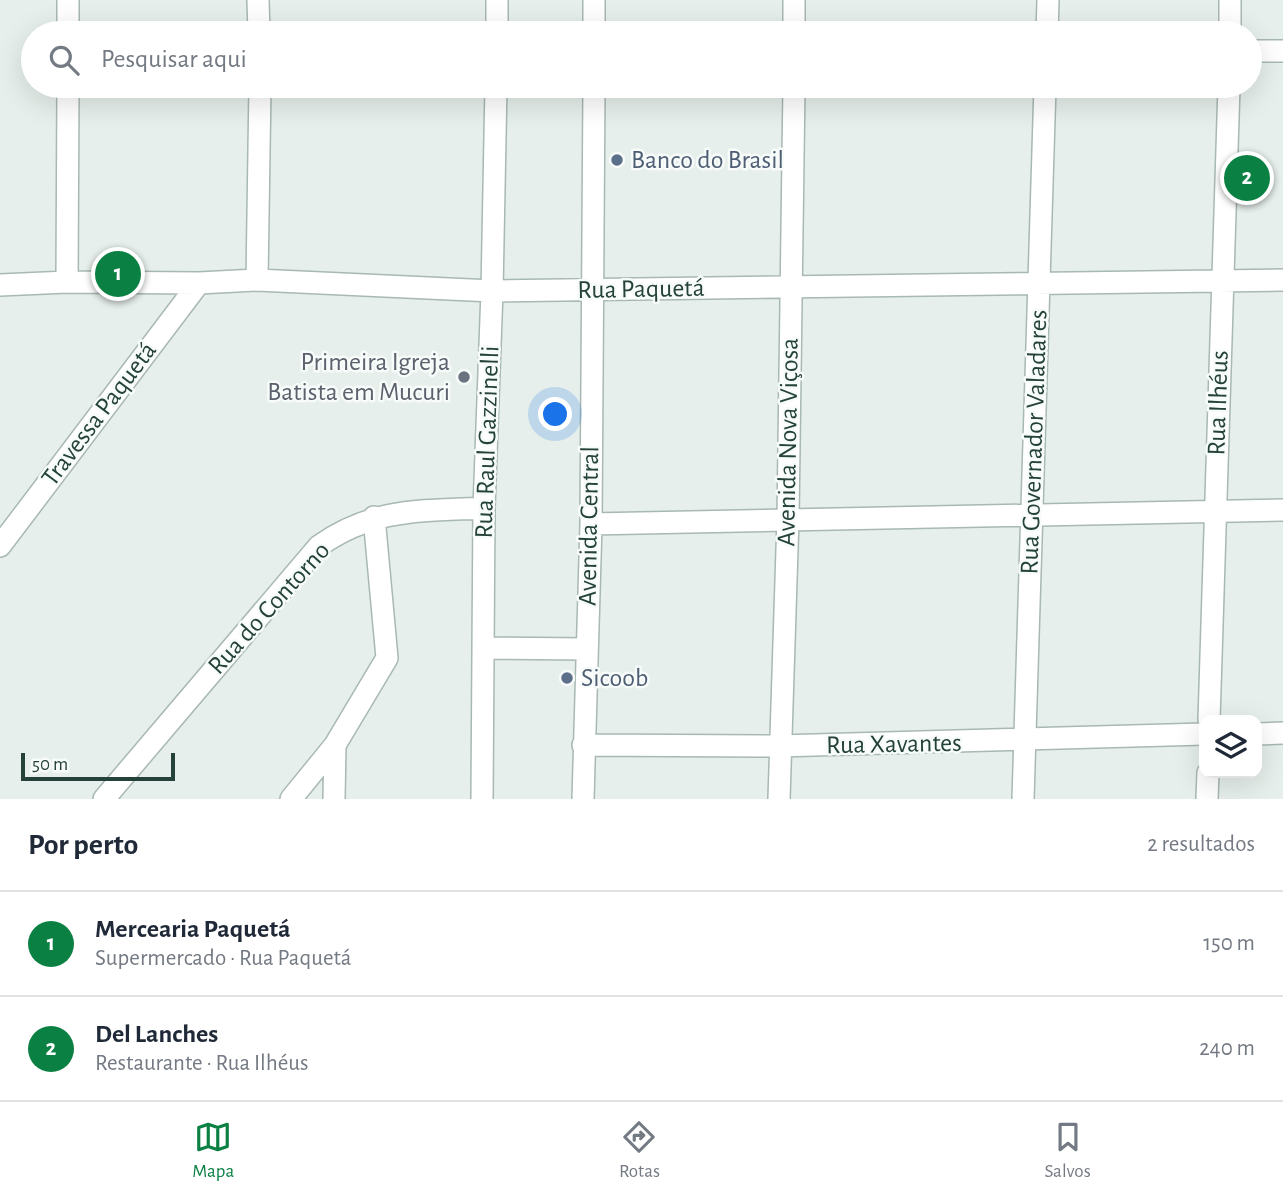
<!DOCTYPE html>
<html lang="pt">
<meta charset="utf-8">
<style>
:root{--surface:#fff;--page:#f2f2f3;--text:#1f2937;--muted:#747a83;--line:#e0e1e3;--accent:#0b8043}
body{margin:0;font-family:"Alegreya Sans",sans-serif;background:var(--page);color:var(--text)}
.controls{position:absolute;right:21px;bottom:21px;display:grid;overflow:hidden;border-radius:14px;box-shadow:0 7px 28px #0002}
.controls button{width:63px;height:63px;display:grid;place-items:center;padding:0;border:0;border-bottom:2px solid var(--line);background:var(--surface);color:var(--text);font:35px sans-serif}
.scale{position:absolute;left:21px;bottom:18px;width:154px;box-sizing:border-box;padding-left:7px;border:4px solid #24423a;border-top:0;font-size:19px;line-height:24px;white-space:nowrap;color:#24423a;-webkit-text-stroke:5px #f7fbf9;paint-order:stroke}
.you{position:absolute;left:556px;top:415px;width:24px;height:24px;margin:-18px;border:5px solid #fff;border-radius:50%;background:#1a73e8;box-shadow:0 0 0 10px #1a73e833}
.badge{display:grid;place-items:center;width:46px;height:46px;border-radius:50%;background:var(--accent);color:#fff;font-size:23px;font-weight:700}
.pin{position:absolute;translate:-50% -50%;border:4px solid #fff;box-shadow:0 2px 7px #0006}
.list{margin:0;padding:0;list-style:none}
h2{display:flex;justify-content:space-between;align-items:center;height:91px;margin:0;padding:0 28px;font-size:30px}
h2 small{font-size:23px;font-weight:400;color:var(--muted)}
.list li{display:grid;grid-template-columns:46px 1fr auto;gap:21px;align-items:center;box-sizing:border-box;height:105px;padding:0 28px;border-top:2px solid var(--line)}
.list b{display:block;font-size:26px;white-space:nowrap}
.list p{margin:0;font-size:23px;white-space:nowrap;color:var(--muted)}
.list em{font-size:23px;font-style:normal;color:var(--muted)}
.icon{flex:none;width:38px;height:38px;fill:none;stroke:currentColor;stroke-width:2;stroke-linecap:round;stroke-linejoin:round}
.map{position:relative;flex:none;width:1283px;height:799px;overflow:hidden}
.search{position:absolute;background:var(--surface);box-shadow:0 7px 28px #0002;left:21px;right:21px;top:21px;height:77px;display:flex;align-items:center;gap:18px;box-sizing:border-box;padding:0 24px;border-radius:38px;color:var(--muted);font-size:26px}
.sheet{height:301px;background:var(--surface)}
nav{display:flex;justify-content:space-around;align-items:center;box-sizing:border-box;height:98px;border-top:2px solid var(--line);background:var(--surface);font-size:19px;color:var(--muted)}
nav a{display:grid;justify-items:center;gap:4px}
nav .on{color:var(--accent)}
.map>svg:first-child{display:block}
</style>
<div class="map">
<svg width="1283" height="799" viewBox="0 0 1283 799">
<rect width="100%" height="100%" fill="#e6efeb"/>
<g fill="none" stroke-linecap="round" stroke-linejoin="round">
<!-- minor casing -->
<g stroke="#a8b8b2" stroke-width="24">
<path id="minor" d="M258,0L259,33
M794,0V33
M68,33V0
M497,33V0
M594,33V0
M1047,33L1048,0
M1230,33V0
M1250,51H1283
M257,280L260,86
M67,282L68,86
M0,285L67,282L199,283L257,280L492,291L1283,280
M591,524L1283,510
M0,546L199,283
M484,648L586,649
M1209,720L1229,86
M1257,734L1283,733
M583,745L779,746L1204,734
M104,799L319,546C373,508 420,511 484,508
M291,799L335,745L387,658L374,517
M334,799L335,745
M482,799L484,508L492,291L496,86
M583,799L591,524L594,86
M779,799L788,518L794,86
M1023,799L1045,86
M1207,799L1208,773"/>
</g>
<!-- minor -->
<use href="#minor" stroke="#fff" stroke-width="21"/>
</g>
<!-- markers -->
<g fill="#5c6f8a" stroke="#f7fbf9" stroke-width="2.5">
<circle cx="617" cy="160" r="7"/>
<circle cx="567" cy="678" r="7"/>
</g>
<circle fill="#6b7280" stroke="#f7fbf9" stroke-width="2.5" cx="464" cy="377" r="7"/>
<g text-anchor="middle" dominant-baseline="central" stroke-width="5" stroke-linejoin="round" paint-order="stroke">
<!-- service labels -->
<g font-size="26" fill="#4e5e75" stroke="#f7fbf9" text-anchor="start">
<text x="631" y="160">Banco do Brasil</text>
<text x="581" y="678">Sicoob</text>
</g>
<!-- street labels -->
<g font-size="26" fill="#24423a" stroke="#f7fbf9">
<text transform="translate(641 289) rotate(-1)">Rua Paquetá</text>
<text transform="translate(1218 403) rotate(-88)">Rua Ilhéus</text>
<text transform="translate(99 414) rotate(-53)">Travessa Paquetá</text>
<text transform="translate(487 442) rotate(-88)">Rua Raul Gazzinelli</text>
<text transform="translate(788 442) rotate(-89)">Avenida Nova Viçosa</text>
<text transform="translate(1034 442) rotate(-88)">Rua Governador Valadares</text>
<text transform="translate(589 526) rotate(-89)">Avenida Central</text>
<text transform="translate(269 608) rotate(-48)">Rua do Contorno</text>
<text transform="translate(894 744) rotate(-1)">Rua Xavantes</text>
</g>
<!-- worship labels -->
<g font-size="26" fill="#5b616d" stroke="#f7fbf9" text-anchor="end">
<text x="450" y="362">Primeira Igreja<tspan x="450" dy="30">Batista em Mucuri</tspan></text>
</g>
</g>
</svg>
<div class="controls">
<button><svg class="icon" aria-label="layers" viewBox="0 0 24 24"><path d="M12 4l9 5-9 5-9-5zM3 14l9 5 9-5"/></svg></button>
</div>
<div class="scale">50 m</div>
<div class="you"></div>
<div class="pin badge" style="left:118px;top:274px">1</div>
<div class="pin badge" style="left:1247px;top:178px">2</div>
<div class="search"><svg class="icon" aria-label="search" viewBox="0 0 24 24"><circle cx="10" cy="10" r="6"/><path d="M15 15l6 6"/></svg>Pesquisar aqui</div>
</div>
<section class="sheet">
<h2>Por perto<small>2 resultados</small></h2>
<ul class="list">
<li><span class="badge">1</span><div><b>Mercearia Paquetá</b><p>Supermercado · Rua Paquetá</p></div><em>150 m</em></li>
<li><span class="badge">2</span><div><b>Del Lanches</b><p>Restaurante · Rua Ilhéus</p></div><em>240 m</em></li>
</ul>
</section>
<nav>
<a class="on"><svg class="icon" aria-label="map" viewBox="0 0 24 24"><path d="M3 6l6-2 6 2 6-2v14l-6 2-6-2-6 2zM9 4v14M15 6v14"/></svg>Mapa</a>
<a><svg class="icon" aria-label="directions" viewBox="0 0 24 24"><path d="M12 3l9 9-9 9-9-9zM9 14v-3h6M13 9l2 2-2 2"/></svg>Rotas</a>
<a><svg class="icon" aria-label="saved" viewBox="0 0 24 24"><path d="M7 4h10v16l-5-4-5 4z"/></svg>Salvos</a>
</nav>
